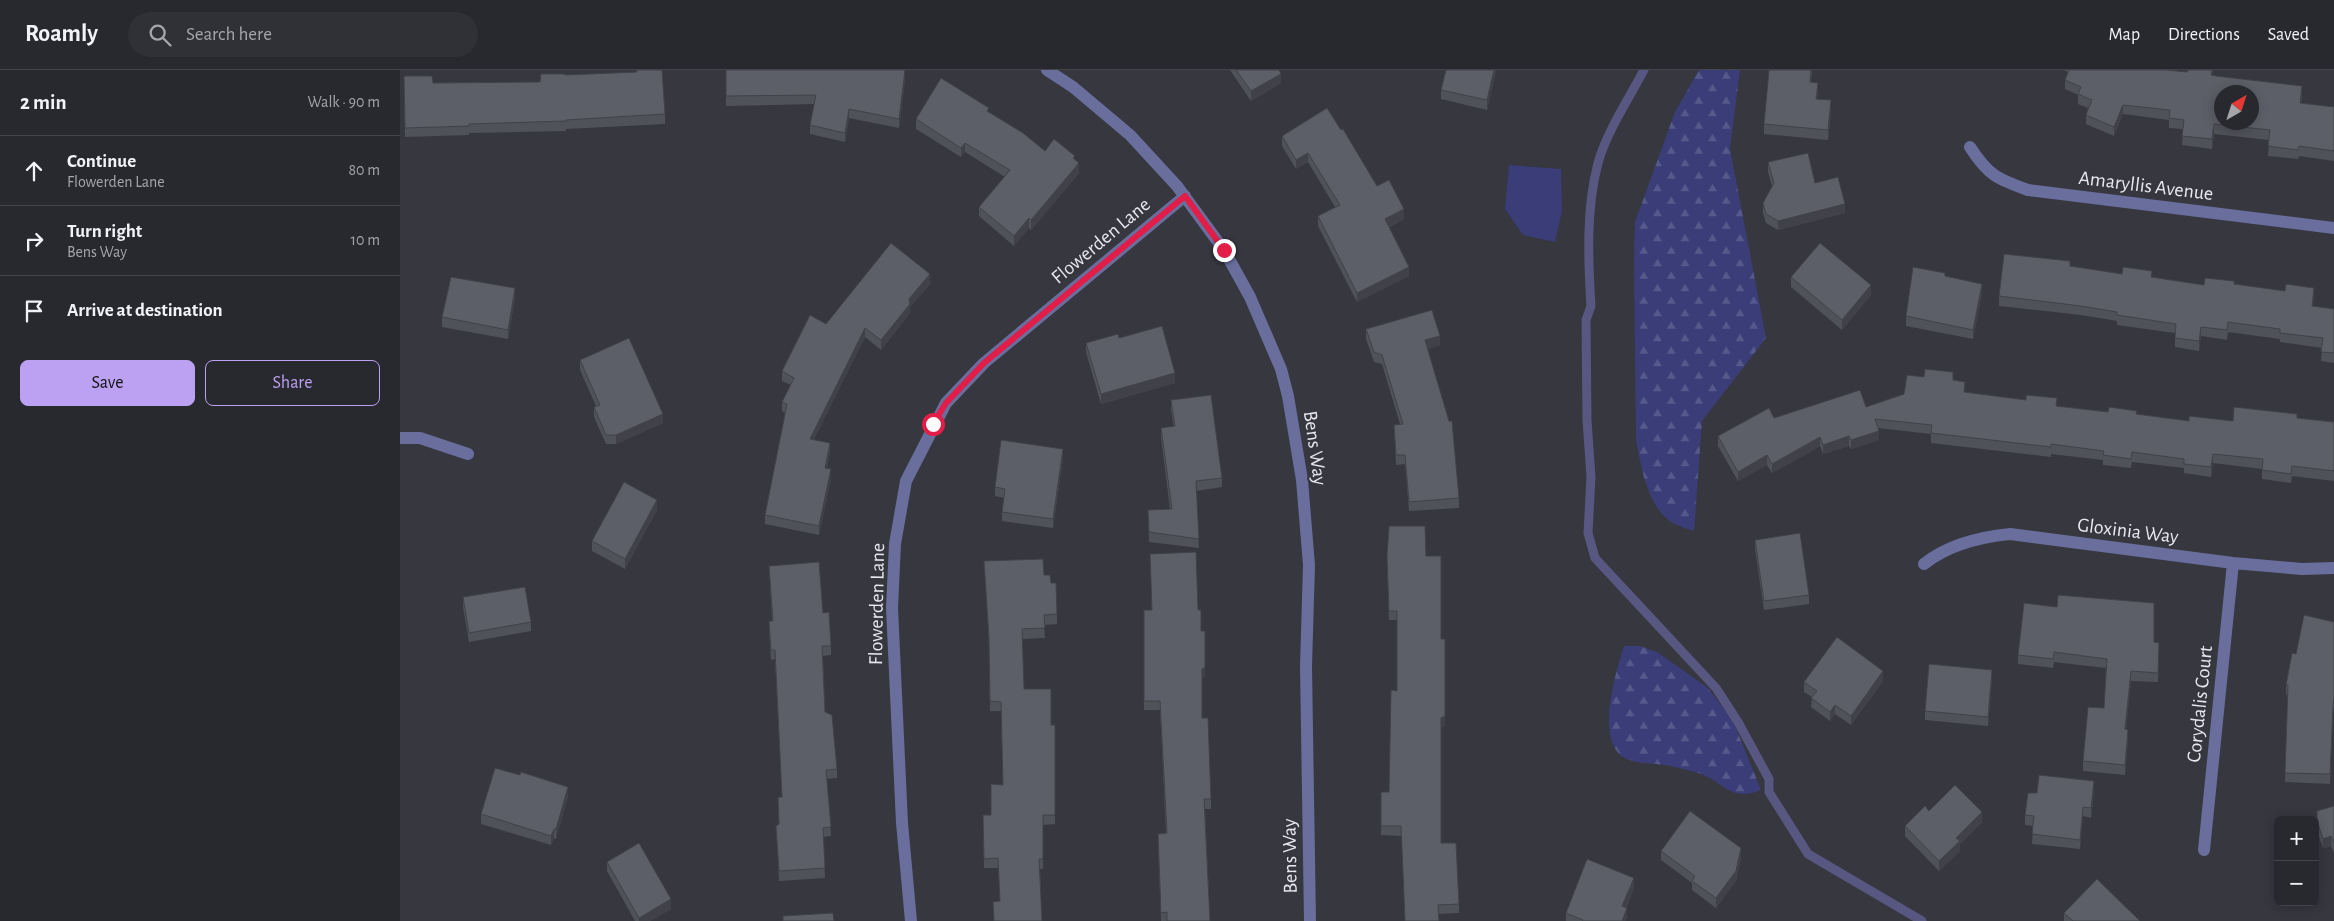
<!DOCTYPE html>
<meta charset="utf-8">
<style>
:root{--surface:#28292f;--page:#303137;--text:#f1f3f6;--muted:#a5a6aa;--line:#44454b;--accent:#bca0f2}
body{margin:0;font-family:"Alegreya Sans",sans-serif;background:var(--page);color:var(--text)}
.controls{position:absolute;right:15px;bottom:15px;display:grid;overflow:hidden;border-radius:8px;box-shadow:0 2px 12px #0003}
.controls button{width:45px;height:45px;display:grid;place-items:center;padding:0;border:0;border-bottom:1px solid var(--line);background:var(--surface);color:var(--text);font:25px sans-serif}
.compass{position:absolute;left:1814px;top:15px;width:45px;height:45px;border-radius:50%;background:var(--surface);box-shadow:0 2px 12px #0003;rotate:39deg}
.stop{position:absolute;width:15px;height:15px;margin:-11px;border:4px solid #e11d48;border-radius:50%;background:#fff}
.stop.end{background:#e11d48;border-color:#fff;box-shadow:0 1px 5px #0008}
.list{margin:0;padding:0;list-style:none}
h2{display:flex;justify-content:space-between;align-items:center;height:65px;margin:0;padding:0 20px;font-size:21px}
h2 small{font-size:16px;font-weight:400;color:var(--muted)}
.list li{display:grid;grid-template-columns:32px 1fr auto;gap:15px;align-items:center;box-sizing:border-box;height:70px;padding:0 20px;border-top:1px solid var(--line)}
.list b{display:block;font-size:19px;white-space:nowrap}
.list p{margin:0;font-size:16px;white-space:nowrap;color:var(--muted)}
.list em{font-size:16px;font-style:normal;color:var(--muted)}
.actions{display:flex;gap:10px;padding:15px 20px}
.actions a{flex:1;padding:11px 0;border:1px solid var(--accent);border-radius:8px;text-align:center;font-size:18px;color:var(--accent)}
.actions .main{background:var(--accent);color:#111}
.icon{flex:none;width:28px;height:28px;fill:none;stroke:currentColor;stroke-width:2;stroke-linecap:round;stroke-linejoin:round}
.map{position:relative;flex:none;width:1934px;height:851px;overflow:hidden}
header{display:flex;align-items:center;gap:30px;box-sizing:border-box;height:70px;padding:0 25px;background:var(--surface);border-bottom:1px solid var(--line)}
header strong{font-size:24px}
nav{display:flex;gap:28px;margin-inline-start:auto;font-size:18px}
.search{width:350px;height:45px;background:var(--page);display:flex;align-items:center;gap:12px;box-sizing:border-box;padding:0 18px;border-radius:28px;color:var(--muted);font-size:19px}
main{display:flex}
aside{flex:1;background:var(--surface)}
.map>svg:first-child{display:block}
</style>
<header>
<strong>Roamly</strong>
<div class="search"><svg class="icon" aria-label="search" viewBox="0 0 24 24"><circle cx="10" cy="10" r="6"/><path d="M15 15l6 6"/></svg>Search here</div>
<nav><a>Map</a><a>Directions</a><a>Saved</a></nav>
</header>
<main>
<aside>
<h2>2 min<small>Walk · 90 m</small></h2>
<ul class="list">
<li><svg class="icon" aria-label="ahead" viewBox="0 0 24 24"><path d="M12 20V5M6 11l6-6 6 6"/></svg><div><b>Continue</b><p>Flowerden Lane</p></div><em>80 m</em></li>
<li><svg class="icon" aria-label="right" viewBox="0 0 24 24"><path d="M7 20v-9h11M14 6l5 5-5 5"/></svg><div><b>Turn right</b><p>Bens Way</p></div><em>10 m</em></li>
<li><svg class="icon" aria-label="arrive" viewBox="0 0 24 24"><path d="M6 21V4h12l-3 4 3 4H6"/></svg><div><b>Arrive at destination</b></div></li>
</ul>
<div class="actions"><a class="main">Save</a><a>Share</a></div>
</aside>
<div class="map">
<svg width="1934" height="851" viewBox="0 0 1934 851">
<defs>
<pattern id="forest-firs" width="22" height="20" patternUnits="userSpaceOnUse" patternTransform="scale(1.25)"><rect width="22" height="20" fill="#3a3d77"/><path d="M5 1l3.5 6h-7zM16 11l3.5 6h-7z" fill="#56598b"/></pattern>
</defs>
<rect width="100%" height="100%" fill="#36373f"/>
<!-- green -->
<path fill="#3a3d77" d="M1109,95L1161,99L1162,141L1155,172L1123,165L1105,139Z"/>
<!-- forest -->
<path fill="url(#forest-firs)" d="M1299,0H1340L1330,79L1366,268L1302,351L1294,461C1288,459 1281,457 1275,454C1248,441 1241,396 1236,370L1234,190L1235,152L1275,42Z
M1224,576H1240L1257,582L1308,618L1333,651L1361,720C1329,733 1323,710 1298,703C1288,700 1276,697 1265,695C1253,693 1238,694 1227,689C1193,674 1216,602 1224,576Z"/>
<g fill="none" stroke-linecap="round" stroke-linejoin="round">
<!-- stream -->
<path stroke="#585781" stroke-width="9" d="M1244,0C1228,30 1207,61 1198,93C1186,138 1188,189 1191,236L1186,250L1187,350L1191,407L1188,463L1195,488L1316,618L1338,652L1369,709V722L1408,784L1522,851"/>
<!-- minor -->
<path stroke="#696e9d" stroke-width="12" d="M647,0L673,17L730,65L777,116L824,180L850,227L881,299L888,326L902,410L909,495L906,596L910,851
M1570,77C1588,105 1597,109 1628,120L1934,158
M0,368H20L68,384
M1524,494C1549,474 1580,467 1610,464L1833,493L1902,499L1934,498
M1804,780L1833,493
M511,851L502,753L492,538L495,474L506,411L546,333L584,293L785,126"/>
</g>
<!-- wall -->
<path fill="#505259" d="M326,0L505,10L499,58L449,48L445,72L410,64V55L414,34L326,36Z
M830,0H879L881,13L851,31Z
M1046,0H1096L1087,40L1041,29V20Z
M1412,0L1411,12L1418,22L1417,29L1431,40L1428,70L1364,64V54Z
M1664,0H1766L1787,2L1813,0L1812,5L1902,25L1901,33L1934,37V91L1899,86L1898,89L1868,86L1869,70L1814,64L1812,79L1782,75L1783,59L1769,58V50L1723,44L1714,66L1686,54V45L1688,38L1678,34V25L1665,19V10L1668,2Z
M165,5L265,44V54L166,59V61L69,63V65L5,67L4,6L33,13L140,12Z
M589,42L645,81L675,90L679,103L631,160L629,158L614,176L579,146V137L605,107L565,82L561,87L516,59V49Z
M882,66L977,116L1004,149L989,157L1009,206L957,232L918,156V146L935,137L908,92L896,99L882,76Z
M1368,92L1415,113L1445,143L1378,160L1366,153L1363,143V133L1372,116L1368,102Z
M1670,197L1804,215L1834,214L1914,227L1913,236L1934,239V293L1921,291L1922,278L1880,272V269L1828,262L1827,270L1801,266L1799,281L1775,277V263L1717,255V251L1681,245L1599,236V226Z
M1545,206L1582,223L1573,269L1506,256V246Z
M1391,207L1471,225L1442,260L1391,217Z
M530,214L510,237V243L481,280L465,267L414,369L430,382L427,398L431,409L419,465L365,454V445L385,343L382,341V332L391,315L382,311V301L426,254Z
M115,228L108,269L42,257V247Z
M966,259L1040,275L1027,279L1059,428V438L1009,441L1005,394L996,395L994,355L1000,354L982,294L974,292L966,269Z
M719,268L775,313L701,334L686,282V273Z
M180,290L263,353L216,374H206L194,347V337L196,336L180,300Z
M1553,310L1565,322L1657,336L1708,342L1737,344L1789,351H1833L1897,348L1934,352V411L1892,406L1891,413L1862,409V399L1813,393L1811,407L1784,403V398L1732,392L1731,398L1703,395V390L1651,384V387L1531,373V364L1478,358L1479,370L1451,379L1449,376L1423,384L1420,376L1372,403L1367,395L1338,411L1318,376V366L1374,348L1466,337Z
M771,330L822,408V417L796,421L799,478L749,472L748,440L770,439L761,368V358L774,357L771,340Z
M663,388L653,458L602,451V442L604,428L595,426V417Z
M257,440L225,499L192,481V471Z
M1355,470L1409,525V534L1364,540L1355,479Z
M750,484L798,540L801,561L805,606L802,608V648L811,729V739H805L810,851H761L758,773L766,763L760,640H744V540H752Z
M1026,486L1041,569L1045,656L1041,657V773L1059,834V843L1038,844L1001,766L981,765V722H989L997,621V550H989L987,496Z
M584,491L644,505L651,513L657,544V554L644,555L645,568L622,569L624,619L651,655H655V754L643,755V799H640L642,851H594L593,832L600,831L598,798H584L583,745H591L603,715L601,641H590L589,577Z
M369,496L423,543L431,576V585L423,586L425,642L437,699V708L427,709L431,766L423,767L425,808L379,811L376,756L379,754L378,727H382L375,589L371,590L369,561V551H372Z
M63,527L131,552V561L69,572L63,537Z
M1754,572L1759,582L1758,612L1731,611L1726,659L1728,669L1725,705L1683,701V691L1704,638L1706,598L1654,592L1653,598L1618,594V585Z
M1892,583L1933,646L1930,714L1885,712L1888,625L1886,624V615Z
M1592,610L1588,656L1525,650V641Z
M1483,611L1451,655L1435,644L1430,651L1411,637L1412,627L1404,622V612Z
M1694,721L1691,748L1683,746L1680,779L1632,774L1633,756L1625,755V745L1637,723Z
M168,726L156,769L154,768L151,775L81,754V744Z
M1934,736V783L1931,776L1923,778L1917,761V741Z
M1529,741L1582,752L1560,774V781L1539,801L1505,766V756Z
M1261,781L1341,788L1336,811L1316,838L1292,820V813L1261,790Z
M207,792L271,839L250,851H235L207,801Z
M1234,818L1226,838L1227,848L1225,851H1166V843Z
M1664,843L1740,851H1664Z"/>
<!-- shaded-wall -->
<path fill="#414249" d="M505,0V10L499,58V49Z
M1094,0H1096L1087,40V30Z
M881,4V13L851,31V21Z
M1431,30V40L1428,70V60Z
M1723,35V44L1714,66V57Z
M449,39V48L445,72V63Z
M1814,54V64L1812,79V69Z
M565,73V82L561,87V78Z
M908,83V92L896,99V90Z
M679,93V103L631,160V150Z
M1445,134V143L1378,160V151Z
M1004,139V149L985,158V149Z
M629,148V158L614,176V166Z
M1009,197V206L957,232V223Z
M530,204V214L510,237V243L481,280V270L509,229Z
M1582,214V223L1573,269V260Z
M1471,215V225L1442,260V250Z
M115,218V228L108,269V260Z
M1914,218V227L1912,246V236Z
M1801,257V266L1799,281V271Z
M465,258V267L410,378V369Z
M1040,266V275L1025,280V270Z
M775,303V313L701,334V324Z
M263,344V353L216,374V365Z
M1479,361V370L1451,379V370Z
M1449,366V376L1423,384V375Z
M1420,367V376L1372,403V394Z
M430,373V382L425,407V398Z
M663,379V388L653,458V449Z
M1813,384V393L1811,407V397Z
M1367,385V395L1338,411V402Z
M431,399V409L419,465V456Z
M257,430V440L225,499V489Z
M805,597V606L802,608V599Z
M1592,600V610L1588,656V647Z
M1483,601V611L1451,655V646Z
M1731,601V611L1725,669V659Z
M1934,629V639L1933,646L1930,714L1933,637Z
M1435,635V644L1430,651V642Z
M1045,646V656L1041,657V648Z
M1728,660V669L1725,705V695Z
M1694,711V721L1691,748V738Z
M168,717V726L156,769V759Z
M1683,737V746L1680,779V770Z
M1582,742V752L1560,774V781L1539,801V791L1556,768Z
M154,759V768L151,775V766Z
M1931,766V776L1923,778V769Z
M1341,778V788L1336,811L1316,838V828Z
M1234,808V818L1222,846V836Z
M271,829V839L250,851H239V848Z
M1227,838V848L1225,851H1222Z"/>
<!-- building -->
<path fill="#5d5f68" stroke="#414249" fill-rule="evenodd" d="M236,0H262L265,44L166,50V51L69,54V56L5,58L4,6H32L33,13L140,12L141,4H165V5L237,2Z
M326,0H505L499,49L449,39L445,63L410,55L416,25L326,26Z
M836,0H879L881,4L851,21Z
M1046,0H1094L1087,30L1041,20Z
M1369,0H1411L1410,12L1418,13L1416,29L1431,30L1428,60L1364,54Z
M1669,0H1766L1787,2L1788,0H1812L1811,5L1816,6L1902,16L1900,33L1934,37V81L1899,76L1898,80L1868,76L1870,60L1814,54L1812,69L1782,66L1784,50L1769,48L1770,40L1723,35L1714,57L1686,45L1692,30L1678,24L1681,17L1665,10ZM1822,22H1852V52H1822Z
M541,8L589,38L587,41L623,63L645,81L654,69L675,86L673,88L679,93L631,150L629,148L614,166L579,137L610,100L565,73L561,78L516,49Z
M927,38L941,60L943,59L977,116L989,110L1004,139L985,149L1009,197L957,223L918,146L940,135L908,83L896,90L882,66Z
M1408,83L1415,113L1438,107L1445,134L1378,151L1366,144L1363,133L1374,113L1368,92Z
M491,173L530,204L509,229L510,234L481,270L465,258L410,369L430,373L425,398L431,399L419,456L365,445L387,334L382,332L394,308L382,301L410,245L426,254Z
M1420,173L1471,215L1442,250L1391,207Z
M1604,184L1670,191V196L1722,204L1723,197L1752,201L1751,207L1804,215L1805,208L1834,211V214L1885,221L1886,214L1914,218L1912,236L1934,239V283L1921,282L1923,268L1880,263V259L1828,252L1827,260L1801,257L1799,271L1775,268L1776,254L1717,245V242L1681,236L1599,226Z
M1513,197L1545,203V206L1582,214L1573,260L1506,246Z
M51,207L115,218L108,260L42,247Z
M1032,240L1040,266L1025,270L1049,351H1052L1059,428L1009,432L1005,385H996L994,355L1003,354L982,285L974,282L966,259Z
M762,256L775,303L701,324L686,273L718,264L719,268Z
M229,268L263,344L216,365H206L194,337L200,335L180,290Z
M1525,299L1553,302V310L1565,312L1564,322L1626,330V325L1657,328L1656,336L1708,342L1709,337L1737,341L1736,344L1789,351V346L1833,351L1834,337L1897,344V348L1934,352V401L1892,396L1891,404L1862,400L1863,389L1813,384L1811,397L1784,394V389L1732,382L1731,389L1703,385L1704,381L1651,374V377L1531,363L1532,355L1475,349L1479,361L1451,370L1449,366L1423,375L1420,367L1372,394L1367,385L1338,402L1318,366L1369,338L1374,348L1460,320L1466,337L1504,324L1507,305L1524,307Z
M811,325L822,408L796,411L799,469L749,462L748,440L772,439L761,358L775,356L771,330Z
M601,370L663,379L653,449L602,442L605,419L595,417Z
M224,412L257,430L225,489L192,471Z
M989,456H1025L1026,486H1041V569H1045V646L1041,648V773H1056L1059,834L1038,835L1039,851H1005L1001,756H981V722H989L991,620L997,621V541H989L987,486Z
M1400,463L1409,525L1364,531L1355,470Z
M796,482L798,540H801V561H805V597L802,599V648H808L811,729H804L810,851H767V842L761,843L758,764L767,763L760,631H744V540H752L750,484Z
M643,489L644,505H650L651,513H656L657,544L644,545L645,558L622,559L624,619H651V655H655V745H643V789H639L642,851H594L593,832L600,831L598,788L584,789L583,745H591V714L603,715L601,632L590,631L589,567L584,491Z
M419,492L423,543L429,542L431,576H422L425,642L432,645L437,699L426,700L431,757L423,758L425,798L379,801L376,756L379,754L378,727H382L375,580H371L369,551H373L369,496Z
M125,517L131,552L69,563L63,527Z
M1658,525L1754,533V572L1759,573L1758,603L1731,601L1725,659L1728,660L1725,695L1683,691L1688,637L1704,638L1707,589L1654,582L1653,589L1618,585L1624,533L1657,537Z
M1904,545L1934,552V629L1933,637L1930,704L1885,703L1888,615H1886L1892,583L1896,584Z
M1437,567L1483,601L1451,646L1435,635L1430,642L1411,628L1417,621L1404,612Z
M1529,594L1592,600L1588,647L1525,641Z
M95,698L120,705L121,702L168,717L156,759H154L151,766L81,744Z
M1639,705L1694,711L1691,738L1683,737L1680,770L1632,764L1634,746L1625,745L1628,723H1637Z
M1555,715L1582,742L1556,768L1560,771L1539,791L1505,756L1525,736L1529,741Z
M1934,736V774L1931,766L1923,769L1917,751V741Z
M1290,741L1341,778L1336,801L1316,828L1292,811L1295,806L1261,781Z
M239,773L271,829L239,848L207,792Z
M1187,789L1234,808L1222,836L1227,838L1222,851H1182L1183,850L1166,843Z
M1697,809L1740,851H1673L1664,843Z
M433,843L434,851H383V846Z"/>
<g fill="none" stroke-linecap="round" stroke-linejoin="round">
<!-- route -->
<path stroke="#e11d48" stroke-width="6" d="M533,354L546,333L584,293L785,126L824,180"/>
</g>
<g text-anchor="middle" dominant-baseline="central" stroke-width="4.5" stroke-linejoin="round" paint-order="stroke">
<!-- street labels -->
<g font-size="20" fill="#e8e9ee" stroke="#36373f">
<text transform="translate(1746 116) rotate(7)">Amaryllis Avenue</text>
<text transform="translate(701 171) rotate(-40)">Flowerden Lane</text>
<text transform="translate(915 378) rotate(82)">Bens Way</text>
<text transform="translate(1728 461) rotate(7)">Gloxinia Way</text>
<text transform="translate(477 534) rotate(-89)">Flowerden Lane</text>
<text transform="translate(1800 634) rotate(-84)">Corydalis Court</text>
<text transform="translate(890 786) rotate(-91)">Bens Way</text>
</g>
</g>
</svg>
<div class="controls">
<button>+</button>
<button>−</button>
</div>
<svg class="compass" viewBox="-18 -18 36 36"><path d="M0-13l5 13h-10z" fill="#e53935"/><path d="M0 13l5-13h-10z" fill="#a5a6aa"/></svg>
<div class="stop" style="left:533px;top:354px"></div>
<div class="stop end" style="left:824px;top:180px"></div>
</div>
</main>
